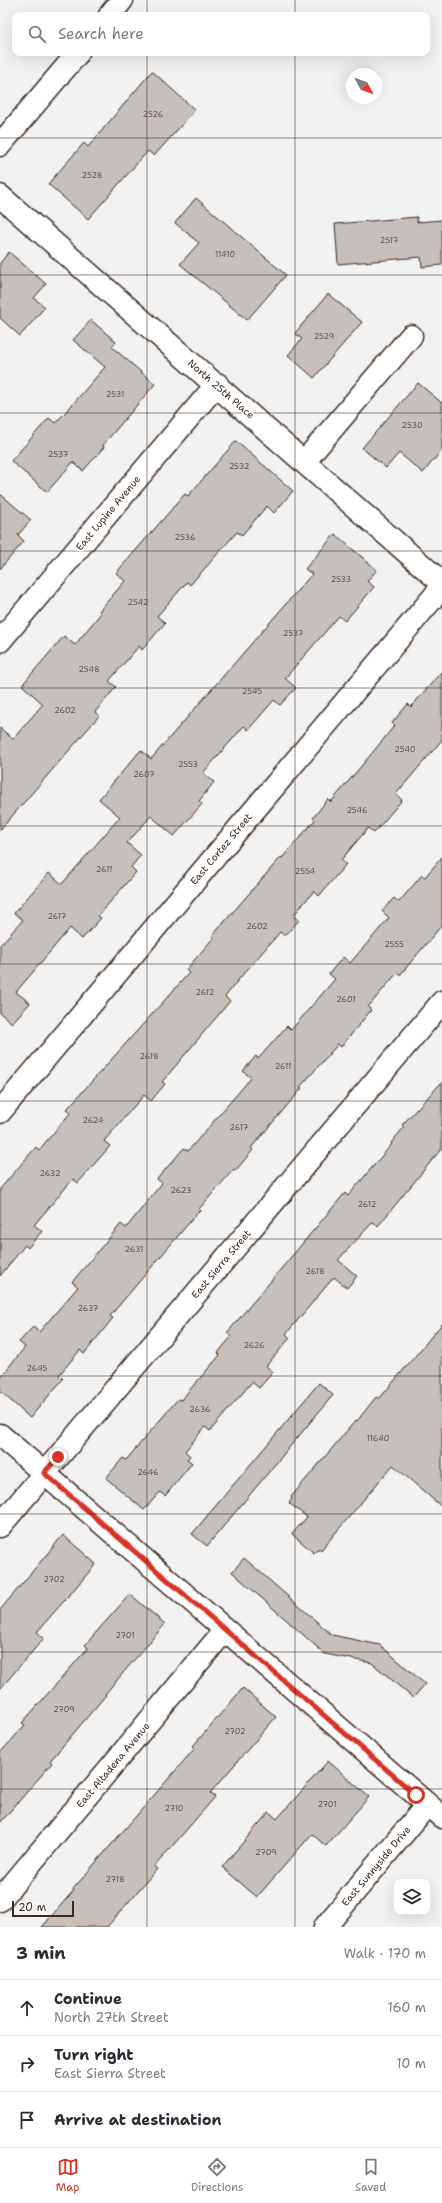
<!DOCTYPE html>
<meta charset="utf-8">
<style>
:root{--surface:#fff;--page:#f2f2f3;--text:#2b2b33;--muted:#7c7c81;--line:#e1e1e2;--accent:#d93025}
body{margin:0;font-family:"Shantell Sans",sans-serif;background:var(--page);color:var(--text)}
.controls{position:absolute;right:12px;bottom:12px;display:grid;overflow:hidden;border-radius:8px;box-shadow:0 4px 16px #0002}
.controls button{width:36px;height:36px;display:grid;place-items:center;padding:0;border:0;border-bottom:1px solid var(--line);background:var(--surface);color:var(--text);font:20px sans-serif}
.compass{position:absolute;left:346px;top:68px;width:36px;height:36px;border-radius:50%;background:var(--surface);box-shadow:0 4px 16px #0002;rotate:131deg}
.scale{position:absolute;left:12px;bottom:10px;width:62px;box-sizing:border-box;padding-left:4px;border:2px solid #3b2a1e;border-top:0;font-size:11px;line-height:14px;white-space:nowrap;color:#3b2a1e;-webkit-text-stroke:3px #fff;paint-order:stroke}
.stop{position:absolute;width:12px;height:12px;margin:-9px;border:3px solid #d93025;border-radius:50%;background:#fff}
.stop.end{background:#d93025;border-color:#fff;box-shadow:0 1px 4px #0008}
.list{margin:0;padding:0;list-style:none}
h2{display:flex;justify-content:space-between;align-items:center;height:52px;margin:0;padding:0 16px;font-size:17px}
h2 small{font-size:13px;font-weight:400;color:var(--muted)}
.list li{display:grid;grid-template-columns:26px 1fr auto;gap:12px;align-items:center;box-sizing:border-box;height:56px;padding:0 16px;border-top:1px solid var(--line)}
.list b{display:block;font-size:15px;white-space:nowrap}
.list p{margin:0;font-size:13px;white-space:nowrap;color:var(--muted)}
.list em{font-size:13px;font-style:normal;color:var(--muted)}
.icon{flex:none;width:22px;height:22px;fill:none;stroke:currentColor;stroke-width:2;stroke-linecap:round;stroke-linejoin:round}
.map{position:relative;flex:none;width:442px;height:1927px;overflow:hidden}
.search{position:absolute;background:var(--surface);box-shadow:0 4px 16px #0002;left:12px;right:12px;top:12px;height:44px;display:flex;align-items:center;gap:10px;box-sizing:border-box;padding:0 14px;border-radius:8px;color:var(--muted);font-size:15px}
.sheet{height:220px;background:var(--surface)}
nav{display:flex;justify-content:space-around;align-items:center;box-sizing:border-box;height:56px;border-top:1px solid var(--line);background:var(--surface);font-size:11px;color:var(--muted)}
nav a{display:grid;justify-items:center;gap:2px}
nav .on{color:var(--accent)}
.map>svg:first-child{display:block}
</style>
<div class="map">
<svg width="442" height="1927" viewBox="0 0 442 1927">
<rect width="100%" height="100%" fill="#f3f2f2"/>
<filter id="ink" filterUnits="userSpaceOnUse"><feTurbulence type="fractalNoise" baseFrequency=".025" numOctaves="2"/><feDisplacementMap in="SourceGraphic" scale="8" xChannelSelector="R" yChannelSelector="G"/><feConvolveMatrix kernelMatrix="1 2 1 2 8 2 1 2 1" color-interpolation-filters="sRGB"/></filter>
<g filter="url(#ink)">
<!-- building -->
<path fill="#c6c0bd" stroke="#3b2a1e" d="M152,71L195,110L154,156L148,151L88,219L48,184L84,143L88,147Z
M196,198L286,275L247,320L180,264L199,243L175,223Z
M417,217V222L442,220V265L422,267L421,257L338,264L335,224Z
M9,252L46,284L34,298L45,307L20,336L0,318V263Z
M328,294L362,322L314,378L288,355L302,339L295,333Z
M91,320L116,342L112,347L155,384L103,445L104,447L83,471L73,462L47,492L11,461L49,418L55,423L65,413L105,367L73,340Z
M418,383L442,403V450L423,473L399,453L386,468L362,448Z
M236,441L293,491L274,513L267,506L242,535L237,532L190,585L187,582L157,616L165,623L142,650L139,646L109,681L116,687L95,712L99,716L0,830V728L13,739L43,704L22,685L64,636L75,645L101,613L99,611L125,581L116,573L185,494L188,496Z
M0,494L31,520L18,535L24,541L0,569Z
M335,534L377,570L367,581L374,587L345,621L339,616L285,678L296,688L280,705L274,700L248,730L244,726L203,773L214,782L199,801L202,804L174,836L151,816L127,843L141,855L131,867L136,872L98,916L101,918L82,939L70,928L16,992L30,1003L12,1023L0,1013V945L23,920L14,913L49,873L62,884L120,817L99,799L141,750L151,759L312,574L305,569Z
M442,671V740L396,794L402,800L374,833L368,828L341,860L346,864L319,896L314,891L293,916L299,920L285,936L280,932L239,979L225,997L230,1001L162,1082L165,1084L151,1101L144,1095L104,1141L110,1146L78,1183L73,1179L34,1225L42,1231L28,1248L25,1245L0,1276V1189L36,1147L39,1150L71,1112L67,1109L189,973L186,970L214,937L212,936L281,857L282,858L315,820L313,818L328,799L331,802L368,758L395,725L392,723L408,704L411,707Z
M442,857V925L400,975L397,973L368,1007L371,1010L341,1047L338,1044L300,1087L302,1088L251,1148L253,1150L236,1170L234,1169L199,1209L200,1210L110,1316L113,1318L84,1354L80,1350L59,1375L63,1379L30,1418L0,1391V1378L25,1347L19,1342L33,1327L39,1332L78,1287L72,1282L121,1224L126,1228L162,1183L157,1179L184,1148L188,1151L251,1078L243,1071L256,1056L258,1059L287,1026L291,1030L335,979L329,974L343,957L350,963L389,918L382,911L394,898L399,902L422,875L425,877Z
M442,1082V1148L378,1226L373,1222L338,1260L357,1276L347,1288L334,1277L286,1334L290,1338L266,1366L273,1372L259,1388L252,1382L210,1431L205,1427L185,1451L190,1456L187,1459L192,1463L165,1496L160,1492L144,1510L106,1478L123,1458L126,1460L178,1399L181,1400L220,1355L218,1353L231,1337L227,1333L345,1193L348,1196L392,1144L391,1143L404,1127L402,1125Z
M442,1324V1507L393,1465L321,1550L319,1548L314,1553L292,1534L307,1517L289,1503L292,1499L291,1497L356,1420L357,1421L376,1397L379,1399Z
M319,1383L333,1395L207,1546L192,1534Z
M63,1535L96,1564L37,1632L44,1638L0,1689V1610Z
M244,1558L332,1635L380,1645L425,1684L413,1698L372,1663L325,1654L232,1572Z
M130,1594L165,1624L105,1694L106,1695L50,1761L52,1763L0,1823V1753L25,1725L22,1723L88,1648L85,1645Z
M243,1688L276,1717L210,1793L215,1797L154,1867L157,1869L107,1927H42L74,1890L73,1889L195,1748L193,1746Z
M328,1761L369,1797L326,1846L312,1834L257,1897L222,1867L269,1812L277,1819Z"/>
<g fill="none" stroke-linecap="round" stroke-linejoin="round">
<!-- street casing -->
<g stroke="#3b2a1e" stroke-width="25">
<path id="street" d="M0,196L442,583
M304,462L411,336
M0,641L217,384
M0,1112L442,587
M0,1435L442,1817
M0,1526L442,1002
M0,1900L225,1630
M325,1927L427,1805"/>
</g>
<!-- secondary casing -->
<g stroke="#3b2a1e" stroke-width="25">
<path id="secondary" d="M110,15L122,0
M0,145L78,53"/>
</g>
<!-- street -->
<use href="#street" stroke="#fff" stroke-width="22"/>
<!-- secondary -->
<use href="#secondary" stroke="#fff" stroke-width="22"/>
</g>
</g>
<g fill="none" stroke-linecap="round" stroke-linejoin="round" filter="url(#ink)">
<!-- route -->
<path stroke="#d93025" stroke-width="5" d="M58,1457L44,1473L416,1795"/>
</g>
<!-- grid -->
<path fill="none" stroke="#3b2a1e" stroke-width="1" stroke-opacity="0.55" d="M147,0V15M295,0V15M147,53V1927M295,53V1927M0,138H442M0,275H442M0,413H442M0,551H442M0,688H442M0,826H442M0,964H442M0,1101H442M0,1239H442M0,1376H442M0,1514H442M0,1652H442M0,1789H442"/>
<g text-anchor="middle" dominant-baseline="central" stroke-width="3.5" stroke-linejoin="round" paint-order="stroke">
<!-- number labels -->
<g font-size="8" fill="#5e5046">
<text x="153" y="114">2526</text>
<text x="92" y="175">2528</text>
<text x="389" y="240">2517</text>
<text x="225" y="254">11410</text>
<text x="324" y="336">2529</text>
<text x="115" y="394">2531</text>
<text x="412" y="425">2530</text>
<text x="58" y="454">2537</text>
<text x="239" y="466">2532</text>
<text x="185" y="537">2536</text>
<text x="341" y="579">2533</text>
<text x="138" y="602">2542</text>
<text x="293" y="633">2537</text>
<text x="89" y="669">2548</text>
<text x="252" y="691">2545</text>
<text x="65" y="710">2602</text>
<text x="405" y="749">2540</text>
<text x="188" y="764">2553</text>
<text x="144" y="774">2607</text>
<text x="357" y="810">2546</text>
<text x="104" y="869">2611</text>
<text x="305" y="871">2554</text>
<text x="57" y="916">2617</text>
<text x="257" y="926">2602</text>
<text x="394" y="944">2555</text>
<text x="205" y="992">2612</text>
<text x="346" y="999">2601</text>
<text x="149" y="1056">2618</text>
<text x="283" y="1066">2611</text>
<text x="93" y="1120">2624</text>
<text x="239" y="1127">2617</text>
<text x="50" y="1173">2632</text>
<text x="181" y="1190">2623</text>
<text x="367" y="1204">2612</text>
<text x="134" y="1249">2631</text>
<text x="315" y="1271">2618</text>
<text x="88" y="1308">2637</text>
<text x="254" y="1345">2626</text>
<text x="37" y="1368">2645</text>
<text x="200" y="1409">2636</text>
<text x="378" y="1438">11640</text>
<text x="148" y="1472">2646</text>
<text x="54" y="1579">2702</text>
<text x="125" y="1635">2701</text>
<text x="64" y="1709">2709</text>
<text x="235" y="1731">2702</text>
<text x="327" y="1804">2701</text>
<text x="174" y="1808">2710</text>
<text x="266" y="1852">2709</text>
<text x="115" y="1879">2718</text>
</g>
<!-- street labels -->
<g font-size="10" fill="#3b2a1e" stroke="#fff">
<text transform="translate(221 389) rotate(41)">North 25th Place</text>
<text transform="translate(108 513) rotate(-50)">East Lupine Avenue</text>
<text transform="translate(221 849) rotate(-50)">East Cortez Street</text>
<text transform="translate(221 1264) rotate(-50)">East Sierra Street</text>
<text transform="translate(113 1765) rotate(-50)">East Altadena Avenue</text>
<text transform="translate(376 1866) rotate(-50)">East Sunnyside Drive</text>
</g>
</g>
</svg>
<div class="controls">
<button><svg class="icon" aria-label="layers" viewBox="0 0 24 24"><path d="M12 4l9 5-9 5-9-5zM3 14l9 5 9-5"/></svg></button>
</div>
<svg class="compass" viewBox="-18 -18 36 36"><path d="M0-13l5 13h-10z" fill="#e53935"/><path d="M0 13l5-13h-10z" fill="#7c7c81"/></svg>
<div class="scale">20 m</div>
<div class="stop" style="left:416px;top:1795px"></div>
<div class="stop end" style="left:58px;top:1457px"></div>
<div class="search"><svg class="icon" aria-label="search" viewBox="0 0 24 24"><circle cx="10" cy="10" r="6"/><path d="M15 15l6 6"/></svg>Search here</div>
</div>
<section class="sheet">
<h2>3 min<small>Walk · 170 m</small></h2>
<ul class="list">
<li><svg class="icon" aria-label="ahead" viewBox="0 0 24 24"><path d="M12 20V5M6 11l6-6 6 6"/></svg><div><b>Continue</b><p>North 27th Street</p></div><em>160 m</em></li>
<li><svg class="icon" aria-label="right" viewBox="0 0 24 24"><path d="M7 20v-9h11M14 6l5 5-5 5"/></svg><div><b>Turn right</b><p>East Sierra Street</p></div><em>10 m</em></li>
<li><svg class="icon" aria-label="arrive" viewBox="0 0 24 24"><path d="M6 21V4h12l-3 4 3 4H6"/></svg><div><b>Arrive at destination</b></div></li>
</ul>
</section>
<nav>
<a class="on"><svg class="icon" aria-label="map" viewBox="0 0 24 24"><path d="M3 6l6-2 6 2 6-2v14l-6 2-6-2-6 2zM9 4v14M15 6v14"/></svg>Map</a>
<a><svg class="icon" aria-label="directions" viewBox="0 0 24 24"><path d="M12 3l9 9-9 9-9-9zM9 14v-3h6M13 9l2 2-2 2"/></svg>Directions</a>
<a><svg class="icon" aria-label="saved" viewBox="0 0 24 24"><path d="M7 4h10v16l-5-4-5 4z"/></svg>Saved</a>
</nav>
